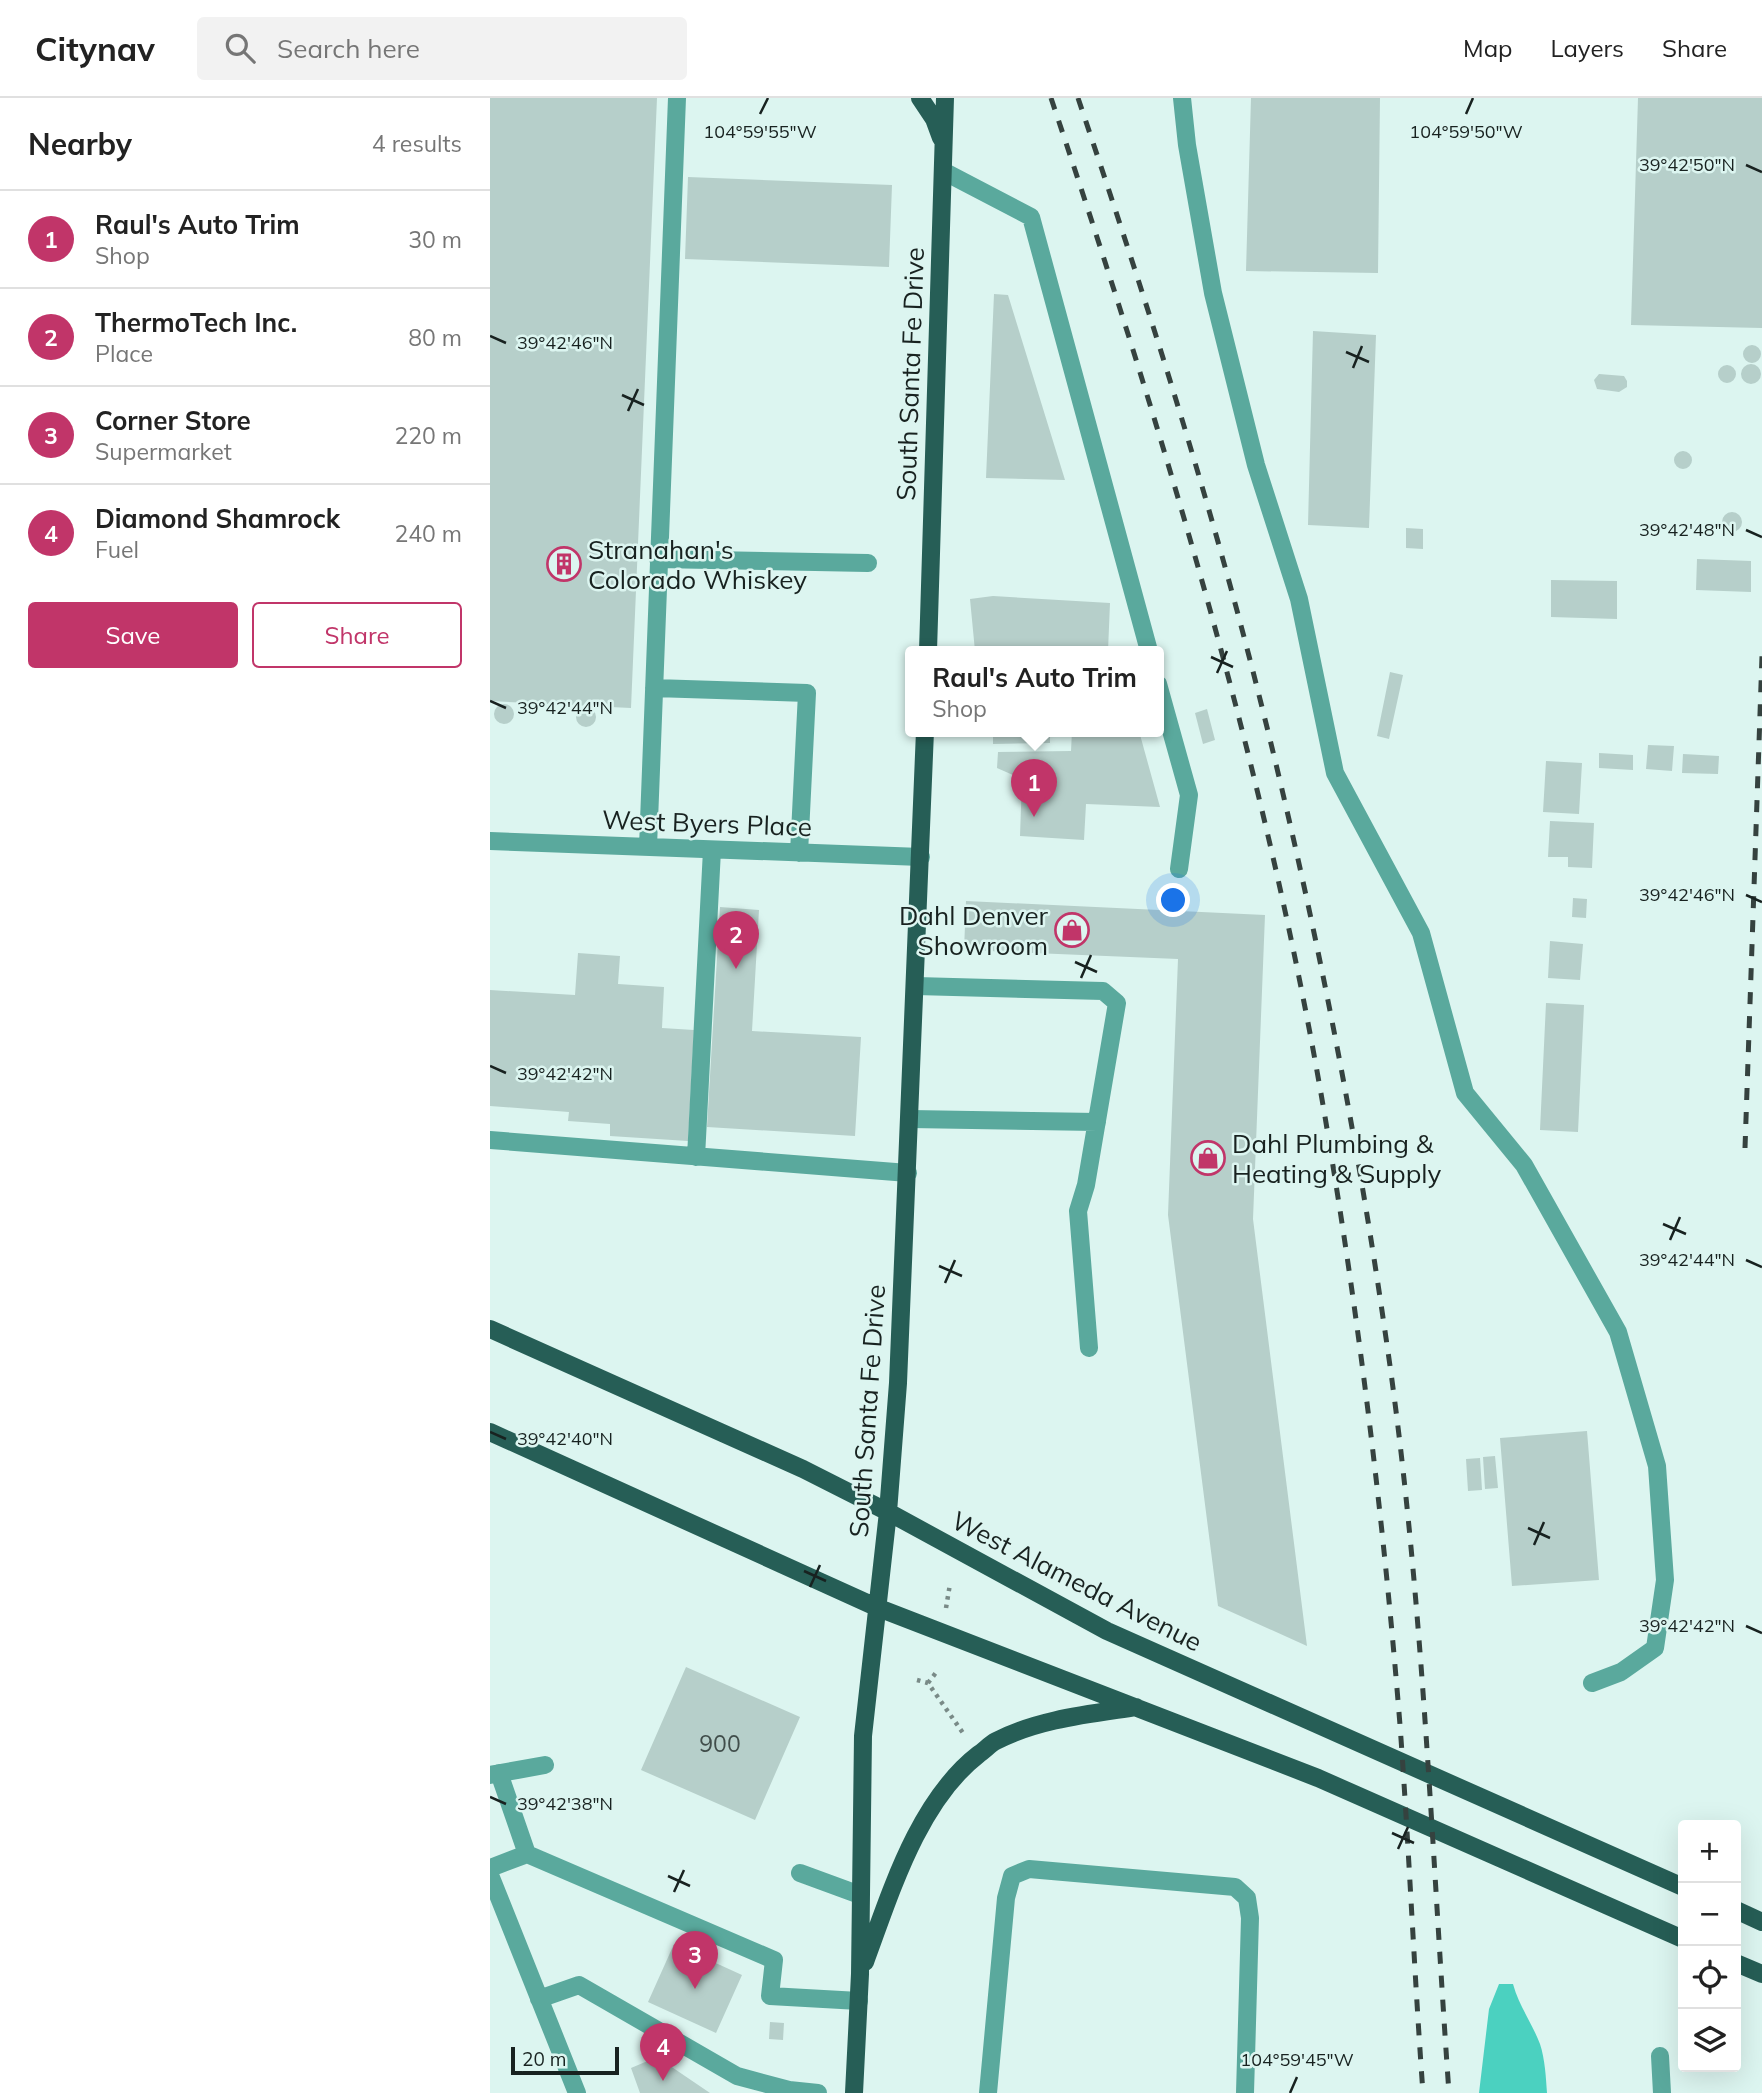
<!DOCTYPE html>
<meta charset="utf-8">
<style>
:root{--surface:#fff;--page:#f2f2f2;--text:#222;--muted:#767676;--line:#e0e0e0;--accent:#c13569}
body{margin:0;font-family:Mulish,sans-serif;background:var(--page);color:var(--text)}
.controls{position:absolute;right:21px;bottom:21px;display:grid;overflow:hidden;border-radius:7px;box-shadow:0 7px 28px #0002}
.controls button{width:63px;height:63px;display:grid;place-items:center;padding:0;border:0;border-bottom:2px solid var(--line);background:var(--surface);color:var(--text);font:35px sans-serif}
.scale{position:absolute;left:21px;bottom:18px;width:108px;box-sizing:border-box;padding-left:7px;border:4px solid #182220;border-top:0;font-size:19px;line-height:24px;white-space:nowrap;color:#182220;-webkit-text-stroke:5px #dcf5f0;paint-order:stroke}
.you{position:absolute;left:684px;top:803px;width:24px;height:24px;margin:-18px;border:5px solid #fff;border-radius:50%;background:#1a73e8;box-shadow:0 0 0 10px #1a73e833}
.badge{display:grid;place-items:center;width:46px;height:46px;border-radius:50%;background:var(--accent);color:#fff;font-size:23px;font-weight:700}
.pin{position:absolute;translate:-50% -58px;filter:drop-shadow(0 2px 4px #0008)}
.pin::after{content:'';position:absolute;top:37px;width:24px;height:21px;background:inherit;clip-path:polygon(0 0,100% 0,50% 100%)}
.popup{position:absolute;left:415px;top:548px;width:259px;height:91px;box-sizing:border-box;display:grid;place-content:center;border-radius:7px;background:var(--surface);filter:drop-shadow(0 2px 5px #0005);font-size:23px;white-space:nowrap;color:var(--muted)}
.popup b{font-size:26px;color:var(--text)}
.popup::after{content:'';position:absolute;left:50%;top:100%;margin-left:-14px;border:14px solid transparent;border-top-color:var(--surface)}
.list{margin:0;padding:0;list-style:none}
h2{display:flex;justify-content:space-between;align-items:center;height:91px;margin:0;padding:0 28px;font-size:30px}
h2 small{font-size:23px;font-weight:400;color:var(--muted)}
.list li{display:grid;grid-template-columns:46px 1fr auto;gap:21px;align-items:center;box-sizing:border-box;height:98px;padding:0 28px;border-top:2px solid var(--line)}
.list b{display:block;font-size:26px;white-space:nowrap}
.list p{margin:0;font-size:23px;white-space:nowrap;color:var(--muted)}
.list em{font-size:23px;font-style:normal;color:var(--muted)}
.actions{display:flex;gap:14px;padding:21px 28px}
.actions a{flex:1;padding:16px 0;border:2px solid var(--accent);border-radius:7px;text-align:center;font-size:24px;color:var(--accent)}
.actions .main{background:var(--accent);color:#fff}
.icon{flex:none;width:38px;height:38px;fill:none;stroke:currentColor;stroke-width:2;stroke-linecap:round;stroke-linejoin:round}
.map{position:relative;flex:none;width:1272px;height:1995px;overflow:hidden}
header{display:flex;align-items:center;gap:42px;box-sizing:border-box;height:98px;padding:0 35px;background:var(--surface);border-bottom:2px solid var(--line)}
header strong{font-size:33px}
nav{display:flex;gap:38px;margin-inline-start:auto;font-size:24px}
.search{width:490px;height:63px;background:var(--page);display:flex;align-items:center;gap:18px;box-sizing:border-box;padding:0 24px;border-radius:7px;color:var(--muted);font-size:26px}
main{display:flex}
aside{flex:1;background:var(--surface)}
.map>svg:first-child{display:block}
</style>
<header>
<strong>Citynav</strong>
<div class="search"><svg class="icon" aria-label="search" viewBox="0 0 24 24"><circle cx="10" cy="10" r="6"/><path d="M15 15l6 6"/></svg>Search here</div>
<nav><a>Map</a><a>Layers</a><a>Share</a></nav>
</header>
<main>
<aside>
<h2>Nearby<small>4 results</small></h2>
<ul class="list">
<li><span class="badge">1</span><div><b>Raul's Auto Trim</b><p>Shop</p></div><em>30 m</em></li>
<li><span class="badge">2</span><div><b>ThermoTech Inc.</b><p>Place</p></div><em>80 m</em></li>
<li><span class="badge">3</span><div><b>Corner Store</b><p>Supermarket</p></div><em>220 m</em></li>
<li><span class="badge">4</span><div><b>Diamond Shamrock</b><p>Fuel</p></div><em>240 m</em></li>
</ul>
<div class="actions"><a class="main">Save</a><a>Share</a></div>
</aside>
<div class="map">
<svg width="1272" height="1995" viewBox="0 0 1272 1995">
<rect width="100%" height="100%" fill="#dcf5f0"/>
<!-- water -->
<path fill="#4bd1c0" d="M1009,1886H1023C1029,1908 1042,1925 1050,1946C1055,1961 1056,1980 1057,1995H989L999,1911Z"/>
<!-- building -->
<path fill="#b6cfca" d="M0,0H167L141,610L0,603Z
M761,0H890L888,175L756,173Z
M1148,0H1272V230L1141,227Z
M198,79L402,87L399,169L195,161Z
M504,196L518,197L575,382L496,380Z
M823,233L886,237L879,430L818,427Z
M1253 256a9 9 0 1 1 18 0a9 9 0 1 1-18 0Z
M1251 276a10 10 0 1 1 20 0a10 10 0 1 1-20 0Z
M1228 276a9 9 0 1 1 18 0a9 9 0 1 1-18 0Z
M1109,276L1134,278L1137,283V289L1129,294L1107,291L1104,282Z
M1184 362a9 9 0 1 1 18 0a9 9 0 1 1-18 0Z
M1232 424a10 10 0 1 1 20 0a10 10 0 1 1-20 0Z
M916,430L933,431V451L916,450Z
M1207,461L1261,463V494L1206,492Z
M1061,482L1127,483V521L1061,519Z
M503,498L620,505L618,553H485L480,501Z
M900,574L913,577L899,641L887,638Z
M4 616a10 10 0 1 1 20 0a10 10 0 1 1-20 0Z
M86 619a10 10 0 1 1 20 0a10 10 0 1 1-20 0Z
M717,611L725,642L713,646L705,615Z
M503,633H560V645L503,646Z
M582,633H649L670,709L596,706L594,742L530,738L532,681L507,670L508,654L581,653Z
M1158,647L1184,648L1182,673L1156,671Z
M1109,655L1143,657V672L1109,670Z
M1193,656L1229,658L1228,676L1192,675Z
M1056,663L1092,665L1089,716L1053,714Z
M1060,723L1104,725L1102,770L1078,769V759H1058Z
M1083,800L1097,801L1096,820L1082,819Z
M476,803L775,817L763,1121L817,1548L728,1508L678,1117L688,861L474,852Z
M230,809L269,812L262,933L371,939L365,1038L217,1029Z
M1060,843L1093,846L1090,882L1058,880Z
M88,855L130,858L128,886L174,889L172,930L204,932L198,1043L120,1038V1026L78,1023L79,1014L0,1008V892L85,897Z
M1056,905L1094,907L1088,1034L1050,1032Z
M1097,1333L1109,1482L1022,1488L1010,1340Z
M1005,1358L1008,1390L995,1391L993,1359Z
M990,1360L992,1392L978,1393L976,1361Z
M196,1569L310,1619L265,1722L151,1672Z
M184,1846L252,1877L226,1935L158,1904Z
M280,1924L294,1925L293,1942L279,1941Z
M167,1959L220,1995H150L141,1970Z"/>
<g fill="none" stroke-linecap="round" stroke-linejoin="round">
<!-- path -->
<path stroke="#798a87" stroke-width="4.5" stroke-dasharray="3.5 5" stroke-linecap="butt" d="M456,1510L460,1486
M427,1582L438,1585L473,1635
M438,1585L448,1572"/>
<!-- minor -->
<path stroke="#5aa99d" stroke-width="18" d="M692,0L697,47L723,195L766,367L809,501L845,675L931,835L975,995L1034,1067L1128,1234L1167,1368L1175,1482L1165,1550L1131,1574L1102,1585
M453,73L541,119L659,553
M168,461L378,465
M668,586L699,697L689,771
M164,590L317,595L309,755
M0,743L431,759
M158,749L187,0
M426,888L613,893L627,905L596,1087L588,1113L599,1250
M420,1021L607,1024
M0,1042L418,1075
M206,1059L222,752
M9,1675L37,1756
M0,1677L55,1667
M0,1770L37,1756L284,1862L280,1898L369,1903
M310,1775L370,1797
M0,1777L87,1995
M49,1901L89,1887L247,1978L299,1992L328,1995
M1170,1958L1172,1995
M498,1995L516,1800L522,1778L539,1771L745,1789L757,1800L760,1820L755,1995"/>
<!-- major -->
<path stroke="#265e56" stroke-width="18" d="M430,0L444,21L451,40
M438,553L455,0
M0,1231L313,1371L398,1414L617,1533L1193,1789
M0,1334L386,1509L828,1680L1193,1841
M1246,1812L1272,1824
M375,1864C401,1794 428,1703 489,1656C495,1652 500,1646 506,1643C548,1621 600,1616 646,1609
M1246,1865L1272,1876
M364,1995L370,1876L373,1638L398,1414L408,1285L435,633"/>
<!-- rail -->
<path stroke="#35423f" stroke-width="5" stroke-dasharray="12 12" stroke-linecap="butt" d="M561,0C678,349 786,703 843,1068C873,1253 895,1440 910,1627C919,1750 924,1872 933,1995
M588,0C650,184 710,369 759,558C817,782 863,1011 896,1240C933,1490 941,1743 959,1995
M1255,1050L1272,558"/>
</g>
<!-- ticks -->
<path fill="none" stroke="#182220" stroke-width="2.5" d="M270,16L278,0M976,16L983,0M1256,67L1272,74M0,238L16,245M856,254L879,264M863,270L872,248M132,297L154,307M138,313L148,291M1256,432L1272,439M721,559L743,569M727,575L737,553M0,603L16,610M1256,797L1272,804M585,864L607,874M591,880L601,857M0,968L16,975M1173,1126L1196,1136M1180,1142L1190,1119M1256,1162L1272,1169M449,1168L472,1178M455,1185L465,1162M0,1334L16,1341M1038,1430L1060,1440M1044,1447L1054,1424M314,1473L336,1483M320,1489L330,1467M1256,1528L1272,1535M0,1699L16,1706M902,1735L924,1745M908,1751L918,1729M178,1778L200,1788M184,1794L194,1772M800,1995L807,1979"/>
<!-- icons -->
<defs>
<g id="building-ring" transform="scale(1.75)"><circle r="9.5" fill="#dcf5f0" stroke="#c13569" stroke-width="1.5"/><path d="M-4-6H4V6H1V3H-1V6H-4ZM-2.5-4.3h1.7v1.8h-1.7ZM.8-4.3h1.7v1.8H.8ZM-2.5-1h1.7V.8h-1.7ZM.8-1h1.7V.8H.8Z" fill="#c13569"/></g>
<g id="shop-ring" transform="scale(1.75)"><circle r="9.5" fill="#dcf5f0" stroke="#c13569" stroke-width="1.5"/><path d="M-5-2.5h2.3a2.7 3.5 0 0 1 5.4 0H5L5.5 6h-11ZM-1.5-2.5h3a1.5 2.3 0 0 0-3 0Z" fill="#c13569"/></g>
</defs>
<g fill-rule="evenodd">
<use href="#building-ring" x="74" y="466"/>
<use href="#shop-ring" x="582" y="832"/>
<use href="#shop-ring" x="718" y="1060"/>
</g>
<g text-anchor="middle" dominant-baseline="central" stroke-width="5" stroke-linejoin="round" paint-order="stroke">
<!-- number labels -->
<g font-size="23" fill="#404d4a">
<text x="230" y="1645">900</text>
</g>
<!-- street labels -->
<g font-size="26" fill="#182220" stroke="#dcf5f0">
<text transform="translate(420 276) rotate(-88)">South Santa Fe Drive</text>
<text transform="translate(217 725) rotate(2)">West Byers Place</text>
<text transform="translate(377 1313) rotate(-86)">South Santa Fe Drive</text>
<text transform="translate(587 1483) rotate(27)">West Alameda Avenue</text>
</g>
<!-- poi labels -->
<g font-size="26" fill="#182220" stroke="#dcf5f0" text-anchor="start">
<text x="98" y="451">Stranahan's<tspan x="98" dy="30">Colorado Whiskey</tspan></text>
<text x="558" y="817" text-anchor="end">Dahl Denver<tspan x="558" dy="30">Showroom</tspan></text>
<text x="742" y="1045">Dahl Plumbing &amp;<tspan x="742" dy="30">Heating &amp; Supply</tspan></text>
</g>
</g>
<g font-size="18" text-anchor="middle" fill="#182220" stroke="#dcf5f0" stroke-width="5" stroke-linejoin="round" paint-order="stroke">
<text x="270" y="40">104°59'55"W</text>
<text x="976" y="40">104°59'50"W</text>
<text x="1197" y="73">39°42'50"N</text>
<text x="75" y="251">39°42'46"N</text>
<text x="1197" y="438">39°42'48"N</text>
<text x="75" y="616">39°42'44"N</text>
<text x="1197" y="803">39°42'46"N</text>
<text x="75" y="982">39°42'42"N</text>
<text x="1197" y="1168">39°42'44"N</text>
<text x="75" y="1347">39°42'40"N</text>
<text x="1197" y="1534">39°42'42"N</text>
<text x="75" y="1712">39°42'38"N</text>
<text x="807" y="1968">104°59'45"W</text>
</g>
</svg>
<div class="controls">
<button>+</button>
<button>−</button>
<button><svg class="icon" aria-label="locate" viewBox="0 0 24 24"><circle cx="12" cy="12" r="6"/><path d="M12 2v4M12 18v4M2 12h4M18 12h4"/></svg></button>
<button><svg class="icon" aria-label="layers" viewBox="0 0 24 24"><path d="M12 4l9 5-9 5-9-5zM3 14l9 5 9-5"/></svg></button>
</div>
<div class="scale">20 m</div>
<div class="you"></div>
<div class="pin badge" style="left:544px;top:719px">1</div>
<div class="popup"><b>Raul's Auto Trim</b>Shop</div>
<div class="pin badge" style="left:246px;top:871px">2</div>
<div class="pin badge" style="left:205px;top:1891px">3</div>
<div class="pin badge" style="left:173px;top:1983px">4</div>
</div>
</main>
